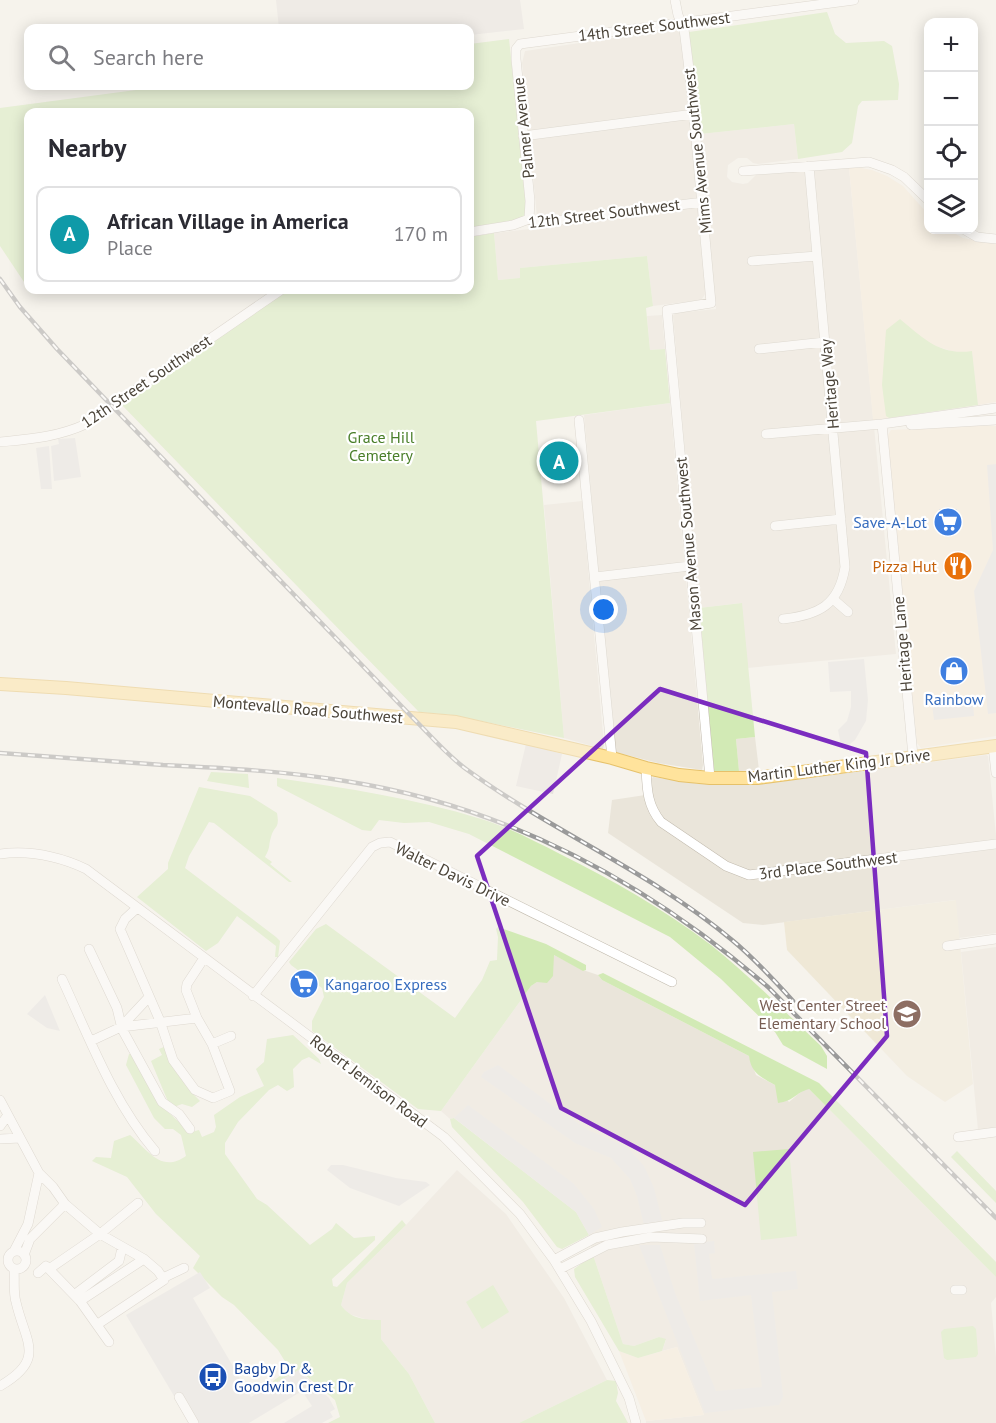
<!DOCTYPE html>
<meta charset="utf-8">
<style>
:root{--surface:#fff;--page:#f7f7f7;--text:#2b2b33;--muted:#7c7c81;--line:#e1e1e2;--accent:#db2777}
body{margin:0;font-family:"PT Sans",sans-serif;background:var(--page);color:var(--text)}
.controls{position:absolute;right:18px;top:18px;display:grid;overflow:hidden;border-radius:12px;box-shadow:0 3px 15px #0003}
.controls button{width:54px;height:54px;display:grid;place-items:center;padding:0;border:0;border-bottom:2px solid var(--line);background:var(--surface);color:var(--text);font:30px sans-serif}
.you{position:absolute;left:604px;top:610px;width:21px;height:21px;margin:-15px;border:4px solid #fff;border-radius:50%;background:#1a73e8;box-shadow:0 0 0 9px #1a73e833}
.badge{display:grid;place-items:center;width:39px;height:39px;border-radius:50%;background:var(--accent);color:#fff;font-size:20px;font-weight:700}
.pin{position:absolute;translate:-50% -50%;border:3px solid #fff;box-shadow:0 2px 6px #0006}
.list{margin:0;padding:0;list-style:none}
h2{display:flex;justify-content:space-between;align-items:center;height:78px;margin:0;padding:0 24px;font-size:26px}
h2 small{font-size:20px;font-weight:400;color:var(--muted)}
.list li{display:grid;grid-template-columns:39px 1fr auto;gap:18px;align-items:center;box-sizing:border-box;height:96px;margin:0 12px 12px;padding:0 12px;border:2px solid var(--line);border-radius:12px}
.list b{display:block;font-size:22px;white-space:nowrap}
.list p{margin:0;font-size:20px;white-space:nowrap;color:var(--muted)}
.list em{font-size:20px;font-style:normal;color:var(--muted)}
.icon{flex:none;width:33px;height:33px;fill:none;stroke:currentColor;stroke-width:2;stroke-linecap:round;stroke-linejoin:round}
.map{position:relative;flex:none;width:996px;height:1423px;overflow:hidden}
.search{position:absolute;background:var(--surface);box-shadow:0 3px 15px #0003;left:24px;top:24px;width:450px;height:66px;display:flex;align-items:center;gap:15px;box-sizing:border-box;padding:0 21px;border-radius:12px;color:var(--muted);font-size:22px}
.panel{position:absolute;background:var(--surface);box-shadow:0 3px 15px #0003;left:24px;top:108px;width:450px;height:186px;border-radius:12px}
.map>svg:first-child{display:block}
</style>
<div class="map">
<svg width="996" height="1423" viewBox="0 0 996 1423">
<rect width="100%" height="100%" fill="#f6f3ec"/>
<!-- residential -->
<path fill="#eae5da" d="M675,29L680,33L687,82L706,292L704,296L701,300L653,306L647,256L520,268V278L498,280L494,233L538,228L522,63L525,51Z
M794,124L798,159L758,164L753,163L747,158H738L728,165L727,177L732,182L743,184L748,183L756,175L849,168L896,654L747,668L741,603L699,608L673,316L675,313L716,309L700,134Z
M662,315L665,349L650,350L647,316Z
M670,403L703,765L702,770L658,763L615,752L584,415Z
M582,501L604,745L603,749L564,738L544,505Z
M755,737L759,770L739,771L736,739Z
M986,755L988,756L996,835V933L959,938L955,900L763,925L743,923L608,833L612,800L652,794L651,780L653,777L699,784L754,785Z
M996,947V1127L978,1130L961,952Z
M554,955L583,970L598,975L602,980L749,1056L756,1075L775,1085L789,1102L802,1091L808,1088L996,1277V1297L991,1303L996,1357V1423H646V1421L704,1415L677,1347L662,1351L666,1340L659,1337L634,1346L623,1344L593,1255L589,1235L576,1212L455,1118L450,1119L441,1111L531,986L537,982H544Z
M457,1170L506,1214L564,1298L607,1380L519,1423H435L409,1374L365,1319L346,1313L341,1305L347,1283L406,1225Z"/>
<!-- commercial -->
<path fill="#f7ead8" d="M849,168H861L872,170L887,176L903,186L928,214V230H948L963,238L996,244V402L978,405L972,352L958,353L929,344L899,319L889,418L873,420Z
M978,426H996V736L921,748L917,743L887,436L891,430Z
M677,1347L704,1415L646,1421L619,1351L638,1358Z"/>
<!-- industrial -->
<path fill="#e6e2dd" d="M276,0H520L524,29L470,35V28H279Z
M526,744L562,754L553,794L516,786Z"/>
<!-- education -->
<path fill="#efe8d6" d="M956,900L973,1084L945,1102L907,1076L787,950L784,922Z"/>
<!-- green -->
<path fill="#d2eab5" d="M827,12L835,34L846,43L884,41L892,46L899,84L898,100L862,101L858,106L852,143L842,152L798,159L794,124L700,134L689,32Z
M509,39L527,205L524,217L510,222L470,228V112H28V288L0,246V108L166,86H470V44Z
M494,233L498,280L520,278V268L647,256L653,306L646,308L650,350L665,349L670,403L536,421L564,738L452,715L419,712L121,404L256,311L290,290H470V237Z
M900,319C923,338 940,356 972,351L978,405L889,418L886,416L882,385L886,330Z
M742,603L755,737L736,739L739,771H714L699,608Z
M211,772L248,774L249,788L207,781Z
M277,778C345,788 414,798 481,819C508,827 534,841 560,854C613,880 663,909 711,945C750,976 785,1012 821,1046L827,1056V1069L783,1045L775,1032L721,979L670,937L469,834L429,822L404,823L379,820L371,831L362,830L277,786Z
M199,787L250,796L277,813C280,830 274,825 271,837C268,847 271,846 265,857L272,862L270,864L292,882H289L214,823L209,822L189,856L185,868L276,937L280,941L278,957H275L276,946L237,916L218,943L206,951L137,897L168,869V863Z
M326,924L455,1018L482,980L490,961L497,960L498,937L496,929L498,927L546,944L586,965V970L583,971L554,955L553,976L547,983L537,982L531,986L441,1111L418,1109L312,1031V1021L324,997L322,988L291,965L289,962L316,929Z
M603,973L819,1083L996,1262V1277L809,1089C795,1093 794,1101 778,1103L775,1085C761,1077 751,1073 749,1056L602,980L598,975Z
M293,1035L319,1059L321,1064L309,1057L302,1060L293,1069L294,1087L287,1091L278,1085L269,1090L238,1122L225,1143V1154L257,1199L267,1205L310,1245L332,1229L336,1223L354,1238L375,1236V1240L332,1279L333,1286L337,1287L402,1220L406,1225L347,1283L341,1305C350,1319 366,1320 381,1320V1339L409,1374L435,1423H328L340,1417L335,1400L299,1370L274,1384L273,1381L287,1371L286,1363L278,1350L234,1305L222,1297L193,1268L200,1256L156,1214L127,1177L92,1161L96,1157L111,1158L114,1141L130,1135C147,1149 161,1174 186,1156L181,1135L173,1129H165L154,1118L126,1065L129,1054H132L164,1108L183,1126L188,1133L199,1130L202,1137L214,1132L216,1127L214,1115L240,1097L264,1086L256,1069L264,1062L267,1039Z
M164,1047C173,1067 184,1085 200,1101L192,1107L182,1104L174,1107L169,1104L151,1061L162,1055L159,1049Z
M454,1118L576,1212L589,1235L562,1249L557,1247L523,1202L452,1127L450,1119Z
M789,1149L797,1236L761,1240L753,1152Z
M957,1151L996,1191V1203L951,1157Z
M593,1255L623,1344L634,1346L659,1337L666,1339L662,1351L638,1358L619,1351L575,1277L574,1269Z
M493,1285L509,1312L482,1329L466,1302Z
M973,1326L976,1329L978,1354L976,1357L947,1360L944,1358L941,1332L944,1329Z
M607,1380L616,1381L618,1393L616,1401L628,1423H519Z"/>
<!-- parking -->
<path fill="#e5e3e0" d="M75,438L81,477L54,481L51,446L59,444L58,439Z
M49,446L52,489H41L36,448Z
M996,464V713L988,714L974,591L993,550L987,465Z
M864,659L868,700L866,721L855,740L845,748L841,745L838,730L847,721L851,707V691L830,692L828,662Z
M973,701L974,716L934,720L932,705Z
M45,995L60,1031L47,1028L27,1014Z
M498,1065L553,1106L588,1130L627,1147L644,1166L654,1188L663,1224L644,1225L637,1196L630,1179L611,1158L575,1143L481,1077L484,1072Z
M468,1105L573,1183L594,1209L602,1227L589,1235L576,1212L454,1118Z
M331,1165H343L396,1178L426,1182L430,1185L399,1206L350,1188L327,1170Z
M714,1241L715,1253L709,1254L712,1278L714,1279L796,1271L798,1289L772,1292L783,1397L779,1405L705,1413L639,1245H660L675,1293L716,1391L762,1387L751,1295L700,1301L694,1243Z
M200,1272L210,1288L193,1298L251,1397L299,1370L329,1398L335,1409L330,1412L333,1417L322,1423H284L312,1406L302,1391L249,1423H190L126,1315Z"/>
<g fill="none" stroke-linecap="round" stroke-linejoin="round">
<!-- minor casing -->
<g stroke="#c2bbae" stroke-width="10">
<path id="minor" d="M675,0L678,15L684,29L691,85L711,303L667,310L710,778
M523,136L694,114
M743,171L869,162L892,170L904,177L928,200
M529,219L530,201L516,59V49L520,44L854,0
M965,230L977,237L996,239
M470,232L513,225L529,219L539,222H546L703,202
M752,261L817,256
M759,349L825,342
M579,420L612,758
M882,424L913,756
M911,425L996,420
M766,434L882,424L996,408
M0,442C30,439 58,437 86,424L281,290
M775,526L841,519
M595,577L690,566
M833,599L848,612
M783,619C819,615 839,605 845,567L809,166
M993,746L996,773
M646,768C647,789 647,805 661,822L726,866L749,875L996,844
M0,854C31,850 58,856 86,869L444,1137L520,1214L554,1260L591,1321L629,1398L636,1423
M137,908L125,919L120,929L160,1021L173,1060L195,1090L213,1098L230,1091L212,1044L197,1018L186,990L187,984L204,958
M947,946L996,939
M89,949L117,1008L122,1029L162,1102L179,1114L190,1129
M62,979C89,1037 113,1102 155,1151
M253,996L372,847L380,843L390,842L672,982
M121,1027L149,997
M91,1041L121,1027L197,1018
M212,1044L231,1036
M0,1100L8,1115L0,1126
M8,1115L39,1173L53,1187L65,1204L100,1234L144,1259L158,1271L164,1280L98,1324
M958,1137L996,1132
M0,1139L20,1138
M8 1260a9 9 0 1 1 18 0a9 9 0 1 1-18 0Z
M14,1251L28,1224L39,1173
M24,1255L30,1239L65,1204
M554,1260L595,1238L622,1232L683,1223H701
M49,1269L80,1301L109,1342
M560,1269L607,1245L651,1237L702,1239
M38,1273L46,1266L49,1269L100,1234L138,1203
M163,1278L184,1268
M955,1290H962
M74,1295L119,1261L122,1248
M80,1301L144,1259
M0,1386C47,1359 25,1342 16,1302C13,1292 15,1280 14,1270
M179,1397L194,1423"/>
</g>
<!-- major casing -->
<g stroke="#e6c16a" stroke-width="14">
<path id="major" d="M0,684L66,688L456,722L612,758L646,768L679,775L710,778H757L996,746"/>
</g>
<!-- minor -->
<use href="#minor" stroke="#fff" stroke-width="9"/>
<!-- major -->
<use href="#major" stroke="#ffe39c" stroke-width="12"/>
<!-- rail casing -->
<g stroke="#9a9a9a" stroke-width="4.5">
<path id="rail" d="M0,279L20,307L57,349L413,718C430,735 447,755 466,769C551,831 651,872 732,940C754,958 774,980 793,1001
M0,753C54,757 109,761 163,765C224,768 285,771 345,781C506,806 645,881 768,987L996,1218"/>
</g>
<!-- rail -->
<use href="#rail" stroke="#fff" stroke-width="2" stroke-dasharray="7" stroke-linecap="butt"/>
</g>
<!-- marked area -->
<path d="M0 0H996V1423H0ZM660,689L866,753L887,1036L745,1205L561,1108L477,856Z" fill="#f6f3ec" fill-opacity=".55" fill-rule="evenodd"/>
<path fill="none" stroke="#7b2cbf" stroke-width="4.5" stroke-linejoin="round" d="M660,689L866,753L887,1036L745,1205L561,1108L477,856Z"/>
<!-- icons -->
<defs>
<g id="supermarket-disc" transform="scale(1.5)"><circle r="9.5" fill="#3f7fe0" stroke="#fff"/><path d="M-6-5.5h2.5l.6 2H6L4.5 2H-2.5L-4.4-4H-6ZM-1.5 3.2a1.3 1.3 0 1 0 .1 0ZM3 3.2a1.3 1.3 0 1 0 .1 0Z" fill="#fff"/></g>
<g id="restaurant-disc" transform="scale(1.5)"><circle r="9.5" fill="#e8710a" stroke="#fff"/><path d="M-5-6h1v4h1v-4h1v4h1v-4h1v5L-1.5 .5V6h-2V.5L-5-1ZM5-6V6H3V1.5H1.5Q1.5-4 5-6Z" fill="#fff"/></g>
<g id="shop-disc" transform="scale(1.5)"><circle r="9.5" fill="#3f7fe0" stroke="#fff"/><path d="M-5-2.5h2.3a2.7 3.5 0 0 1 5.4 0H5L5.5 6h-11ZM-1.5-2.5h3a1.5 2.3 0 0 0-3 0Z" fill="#fff"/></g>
<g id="school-disc" transform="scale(1.5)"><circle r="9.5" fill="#8d6e63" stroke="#fff"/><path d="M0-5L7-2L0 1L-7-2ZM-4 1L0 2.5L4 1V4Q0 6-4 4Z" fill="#fff"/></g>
<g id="bus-disc" transform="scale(1.5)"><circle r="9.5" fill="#1a4fb4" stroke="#fff"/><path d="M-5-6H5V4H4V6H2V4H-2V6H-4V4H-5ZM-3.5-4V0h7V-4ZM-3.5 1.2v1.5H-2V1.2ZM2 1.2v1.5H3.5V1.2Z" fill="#fff"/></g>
</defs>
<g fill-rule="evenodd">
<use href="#supermarket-disc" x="948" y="522"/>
<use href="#restaurant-disc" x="958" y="566"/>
<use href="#shop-disc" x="954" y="671"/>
<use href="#supermarket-disc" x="304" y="984"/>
<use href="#school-disc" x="907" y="1014"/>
<use href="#bus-disc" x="213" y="1377"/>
</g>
<g text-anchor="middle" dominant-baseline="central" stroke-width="4.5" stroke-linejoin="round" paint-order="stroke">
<!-- street labels -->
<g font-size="16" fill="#4b4439" stroke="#fff">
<text transform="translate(654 26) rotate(-7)">14th Street Southwest</text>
<text transform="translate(523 128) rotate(-96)">Palmer Avenue</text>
<text transform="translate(697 151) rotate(-96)">Mims Avenue Southwest</text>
<text transform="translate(604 213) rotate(-7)">12th Street Southwest</text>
<text transform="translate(146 381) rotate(-34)">12th Street Southwest</text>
<text transform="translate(829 384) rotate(-95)">Heritage Way</text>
<text transform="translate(688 544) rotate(-95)">Mason Avenue Southwest</text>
<text transform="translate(902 644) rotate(-95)">Heritage Lane</text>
<text transform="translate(308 709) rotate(5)">Montevallo Road Southwest</text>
<text transform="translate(839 765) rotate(-7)">Martin Luther King Jr Drive</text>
<text transform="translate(828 865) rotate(-7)">3rd Place Southwest</text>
<text transform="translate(453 874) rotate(26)">Walter Davis Drive</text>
<text transform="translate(369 1081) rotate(37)">Robert Jemison Road</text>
</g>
<!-- park labels -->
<g font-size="16" fill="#4a7f2a" stroke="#fff">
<text x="381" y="437">Grace Hill<tspan x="381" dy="18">Cemetery</tspan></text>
</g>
<!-- shop labels -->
<g font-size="16" fill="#366cbe" stroke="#fff" text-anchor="end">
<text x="927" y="522">Save-A-Lot</text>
<text x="954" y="699" text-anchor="middle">Rainbow</text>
<text x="325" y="984" text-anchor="start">Kangaroo Express</text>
</g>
<!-- food labels -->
<g font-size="16" fill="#c56008" stroke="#fff" text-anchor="end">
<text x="937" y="566">Pizza Hut</text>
</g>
<!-- education labels -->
<g font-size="16" fill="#785e54" stroke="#fff" text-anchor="end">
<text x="886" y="1005">West Center Street<tspan x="886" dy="18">Elementary School</tspan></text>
</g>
<!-- transit labels -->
<g font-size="16" fill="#164399" stroke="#fff" text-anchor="start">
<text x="234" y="1368">Bagby Dr &amp;<tspan x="234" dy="18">Goodwin Crest Dr</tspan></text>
</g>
</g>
</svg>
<div class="controls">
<button>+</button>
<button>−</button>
<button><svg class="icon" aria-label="locate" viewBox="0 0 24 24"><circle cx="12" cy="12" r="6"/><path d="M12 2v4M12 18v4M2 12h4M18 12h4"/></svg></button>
<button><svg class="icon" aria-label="layers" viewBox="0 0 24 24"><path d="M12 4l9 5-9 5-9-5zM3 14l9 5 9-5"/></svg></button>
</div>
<div class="you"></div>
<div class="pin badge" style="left:559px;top:461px;background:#0f9aa8">A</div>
<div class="search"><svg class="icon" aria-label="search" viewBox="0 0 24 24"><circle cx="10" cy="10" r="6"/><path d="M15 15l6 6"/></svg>Search here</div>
<section class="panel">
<h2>Nearby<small></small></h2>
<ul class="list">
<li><span class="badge" style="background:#0f9aa8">A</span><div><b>African Village in America</b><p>Place</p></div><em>170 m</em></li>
</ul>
</section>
</div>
